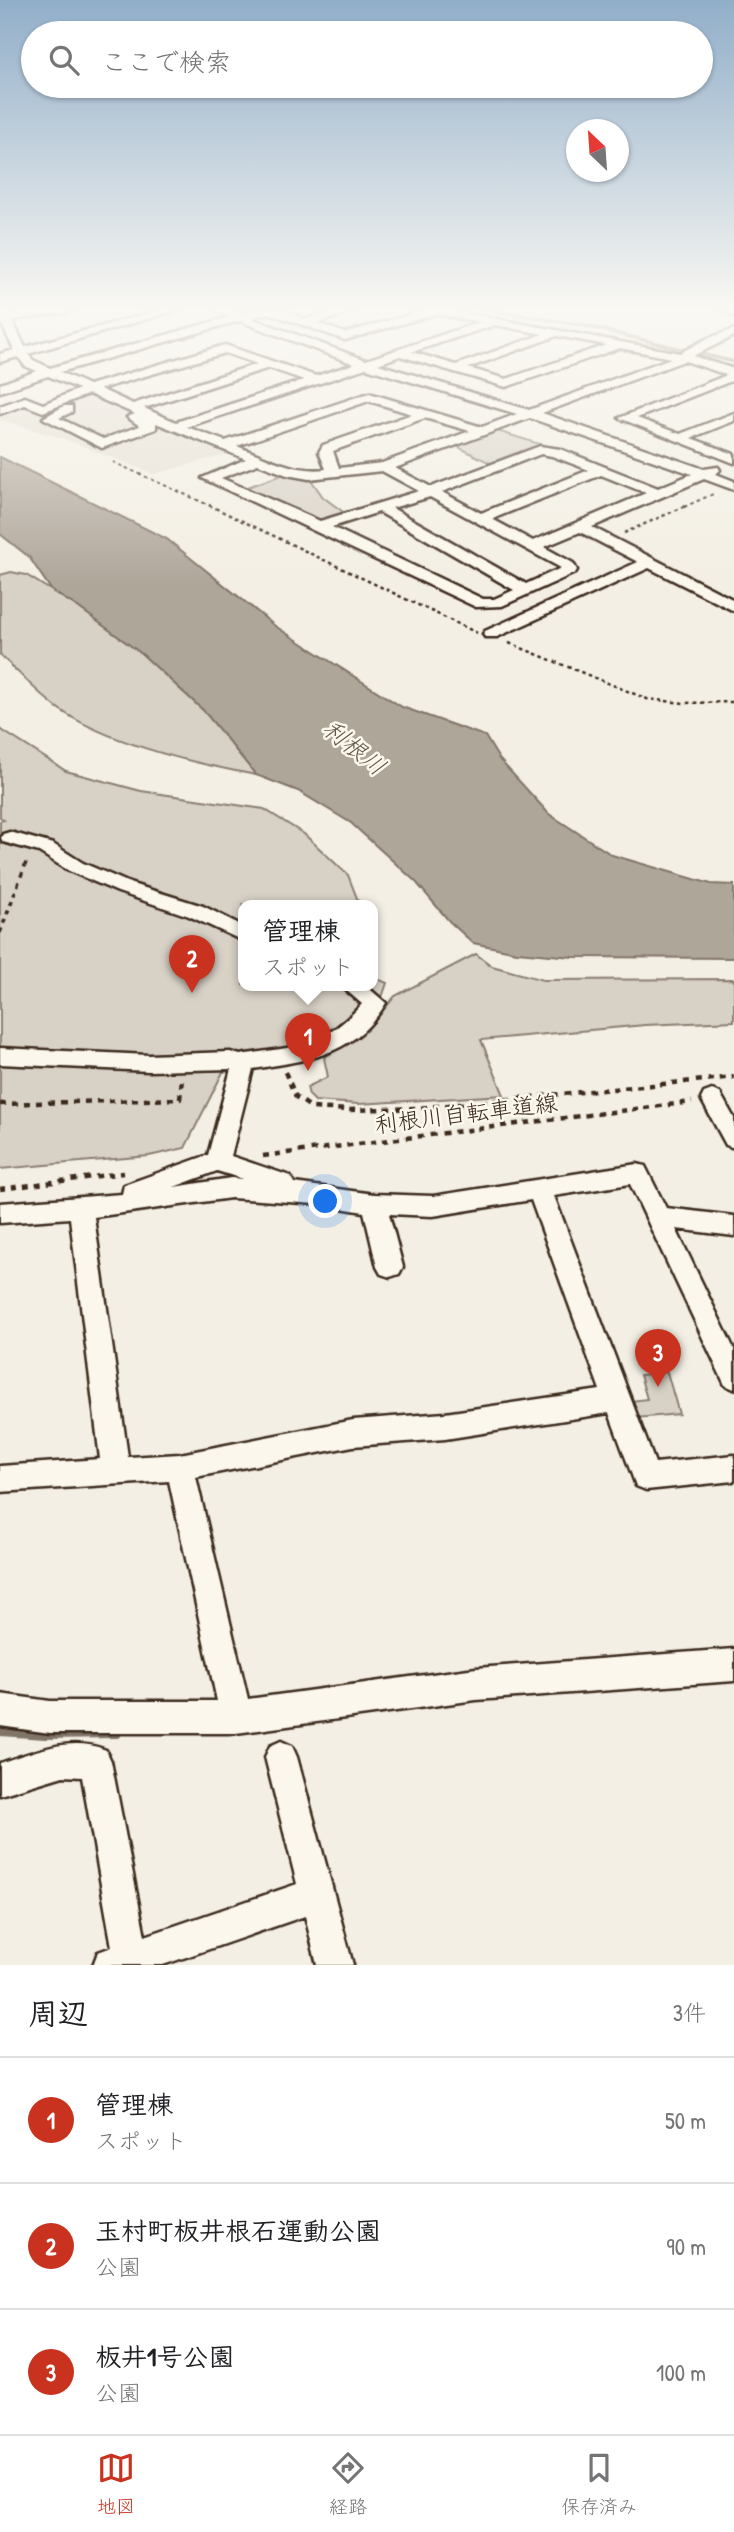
<!DOCTYPE html>
<html lang="ja">
<meta charset="utf-8">
<style>
:root{--surface:#fff;--page:#f2f2f2;--text:#202124;--muted:#757577;--line:#e0e0e0;--accent:#c8321e}
body{margin:0;font-family:"Patrick Hand","Klee One",sans-serif;background:var(--page);color:var(--text)}
.compass{position:absolute;left:566px;top:119px;width:63px;height:63px;border-radius:50%;background:var(--surface);box-shadow:0 2px 5px #0004;rotate:335deg}
.you{position:absolute;left:326px;top:1202px;width:24px;height:24px;margin:-18px;border:5px solid #fff;border-radius:50%;background:#1a73e8;box-shadow:0 0 0 10px #1a73e833}
.badge{display:grid;place-items:center;width:46px;height:46px;border-radius:50%;background:var(--accent);color:#fff;font-size:23px;font-weight:700}
.pin{position:absolute;translate:-50% -58px;filter:drop-shadow(0 2px 4px #0008)}
.pin::after{content:'';position:absolute;top:37px;width:24px;height:21px;background:inherit;clip-path:polygon(0 0,100% 0,50% 100%)}
.popup{position:absolute;left:238px;top:900px;width:140px;height:91px;box-sizing:border-box;display:grid;place-content:center;border-radius:14px;background:var(--surface);filter:drop-shadow(0 2px 5px #0005);font-size:23px;white-space:nowrap;color:var(--muted)}
.popup b{font-size:26px;color:var(--text)}
.popup::after{content:'';position:absolute;left:50%;top:100%;margin-left:-14px;border:14px solid transparent;border-top-color:var(--surface)}
.list{margin:0;padding:0;list-style:none}
h2{display:flex;justify-content:space-between;align-items:center;height:91px;margin:0;padding:0 28px;font-size:30px}
h2 small{font-size:23px;font-weight:400;color:var(--muted)}
.list li{display:grid;grid-template-columns:46px 1fr auto;gap:21px;align-items:center;box-sizing:border-box;height:126px;padding:0 28px;border-top:2px solid var(--line)}
.list b{display:block;font-size:26px;white-space:nowrap}
.list p{margin:0;font-size:23px;white-space:nowrap;color:var(--muted)}
.list em{font-size:23px;font-style:normal;color:var(--muted)}
.icon{flex:none;width:38px;height:38px;fill:none;stroke:currentColor;stroke-width:2;stroke-linecap:round;stroke-linejoin:round}
.map{position:relative;flex:none;width:734px;height:1965px;overflow:hidden}
.search{position:absolute;background:var(--surface);box-shadow:0 2px 5px #0004;left:21px;right:21px;top:21px;height:77px;display:flex;align-items:center;gap:18px;box-sizing:border-box;padding:0 24px;border-radius:38px;color:var(--muted);font-size:26px}
.sheet{height:469px;background:var(--surface)}
nav{display:flex;justify-content:space-around;align-items:center;box-sizing:border-box;height:98px;border-top:2px solid var(--line);background:var(--surface);font-size:19px;color:var(--muted)}
nav a{display:grid;justify-items:center;gap:4px}
nav .on{color:var(--accent)}
.map>svg:first-child{display:block}
</style>
<div class="map">
<svg width="734" height="1965" viewBox="0 0 734 1965">
<rect width="100%" height="100%" fill="#f3efe4"/>
<filter id="ink" filterUnits="userSpaceOnUse"><feTurbulence type="fractalNoise" baseFrequency=".0143" numOctaves="2"/><feDisplacementMap in="SourceGraphic" scale="14" xChannelSelector="R" yChannelSelector="G"/><feConvolveMatrix kernelMatrix="1 2 1 2 8 2 1 2 1" color-interpolation-filters="sRGB"/></filter>
<g filter="url(#ink)">
<!-- built -->
<path fill="#e5dfd4" d="M93,394L186,435L228,454L154,474L65,439L0,420V407L28,397L54,408L85,395Z"/>
<!-- green -->
<path fill="#d8d1c6" stroke="#8a7e72" stroke-width="2" d="M494,430L543,445L492,464L454,445Z
M287,473L309,477L323,497L346,514L317,520L242,489Z
M11,572L26,575L78,607L142,654L204,711L256,775C197,764 109,744 59,709C38,694 19,672 0,655V575Z
M0,729L66,771L141,791L264,809L304,834L348,875L358,901L356,905H243V985H373V977L387,983L380,1003L317,1055L259,1068L223,1072L185,1148L149,1156L0,1169V821L4,820L0,817Z
M476,954L492,966L543,980L734,979V1021L645,1025L481,1040L504,1095L359,1104L315,1101L309,1095L307,1087L328,1077L324,1058L367,1030L395,996Z
M667,1372L679,1414L636,1418L631,1401L647,1399L640,1375Z"/>
<!-- water -->
<path fill="#afa69a" stroke="#817468" stroke-width="2" d="M0,457L167,539L275,626L402,707L485,736L499,759L549,814L612,855L711,884L734,885V958L573,957L517,952L473,943L449,921L416,882L351,823L298,791L256,775L204,711L142,654L78,607L52,591L29,557L0,534Z"/>
<g fill="none" stroke-linecap="round" stroke-linejoin="round">
<!-- stream-far1 -->
<path stroke="#817468" stroke-width="3.5" d="M484,309L582,325L734,362"/>
<!-- stream -->
<path stroke="#817468" stroke-width="10" d="M0,1731L45,1734L117,1733"/>
<!-- minor casing -->
<g stroke="#3b2a1e" stroke-width="5">
<path id="minor" d="M0,309H6L9,314L47,309H75L69,312L12,320L25,347L164,309H181L28,354L33,360L50,368L229,317L215,309H228L241,314L258,309H278L306,319L341,309H356L355,311L317,323L345,333L423,311L422,309H443L680,353L706,339L734,329V336L693,356L734,369V380L637,418L680,434L734,413V421L691,438L734,454V463L619,418L727,375L688,362L684,361L542,413L704,469L718,467L720,470L716,474L734,481V490L704,479L592,527L734,600V611L649,568L497,637H485L483,634L485,631L638,562L580,532L544,547L573,563L577,570L575,573L502,606L476,607L202,478L246,459L146,419L156,423V429L102,448L43,418L64,406H72V412L59,418L103,439L140,426L127,417L135,414L89,394L43,412L25,405L0,414V406L25,397L43,404L79,389L48,376L0,392V384L37,371L25,366L18,357L0,362V354L14,350L0,321ZM268,313L345,340L436,314L480,322L366,360L251,318ZM239,321L354,364L316,376L225,345L89,385L60,372ZM495,325L543,334L456,365L412,352ZM557,336L606,345L506,379L468,368ZM620,348L671,358L529,410L378,364L400,356L506,387ZM225,353L257,364L133,404L100,389ZM269,368L304,380L176,422L144,408ZM366,368L517,414L482,427L369,393L225,441L187,427ZM369,401L412,414L323,445L319,452L326,469C294,473 266,457 237,446ZM425,418L470,431L382,463L339,468L333,451ZM530,418L692,474L658,488L560,449L540,446L431,487L395,468ZM541,454L552,456L589,470L481,513L442,492ZM258,464L287,475L309,479L382,471L419,491L320,521L221,478ZM601,475L646,493L533,541L492,519ZM430,497L561,568L526,584L392,508ZM379,512L514,590L494,599H483L332,527Z
M720,309H734V316Z
M10,832L53,844L83,863L132,884L203,906L243,926V941L189,916L118,892L69,871L39,852L3,842L1,838L3,834Z
M340,985H365L386,1003C354,1056 308,1060 253,1069L231,1156L290,1176L294,1183L374,1194L433,1196L637,1164L645,1166L666,1208L734,1216V1236L676,1229L734,1349V1389L725,1385L630,1184L554,1196L655,1463L734,1455V1481L646,1490L636,1486L609,1413L445,1439L353,1446L196,1477L248,1699L476,1668L734,1649V1681L476,1700L236,1733H50L0,1726V1694L50,1701H217L169,1481L0,1492V1466L100,1459L70,1218L0,1223V1203L122,1194L124,1185L208,1155L231,1069L149,1071L0,1064V1048L149,1055L230,1052L240,1055C296,1046 321,1049 362,1004ZM217,1171L243,1179L231,1178L174,1187ZM231,1198L316,1204L364,1212L377,1267L381,1274L390,1277L399,1274L403,1267L389,1214L433,1216L531,1200L600,1390L445,1413L353,1420L180,1454L128,1457L94,1217Z
M712,1090L720,1093L734,1118V1148L726,1145L701,1099L704,1093Z
M281,1741L292,1746L297,1757L353,1965H317L305,1916L163,1965H93L98,1952L112,1947L82,1777L63,1776L0,1795V1763C34,1752 71,1735 106,1750L111,1761L145,1936L297,1884L265,1757L270,1746Z"/>
</g>
<!-- path-far3 -->
<path stroke="#3b2a1e" stroke-width="2" stroke-dasharray="3.5 3.5" stroke-linecap="butt" d="M113,462L213,507
M684,507L713,494"/>
<!-- path-far2 -->
<path stroke="#3b2a1e" stroke-width="2.5" stroke-dasharray="3.5 3.5" stroke-linecap="butt" d="M209,505L477,633
M624,533L688,505
M509,643L647,699L684,703L734,702"/>
<!-- path-far1 -->
<path stroke="#3b2a1e" stroke-width="3.5" stroke-dasharray="5 5" stroke-linecap="butt" d="M0,933L27,860"/>
<!-- path -->
<path stroke="#3b2a1e" stroke-width="4.5" stroke-dasharray="6 6" stroke-linecap="butt" d="M285,1072L296,1097L312,1108L350,1110L419,1108L734,1077
M0,1104L180,1099L182,1078
M263,1156L692,1102
M0,1189L123,1173"/>
<!-- minor -->
<use href="#minor" fill="#fbf7ec" fill-rule="evenodd"/>
</g>
</g>
<!-- sky -->
<linearGradient id="sky" x2="0" y2="1"><stop stop-color="#91aec9"/><stop offset="0.53" stop-color="#faf8f3"/><stop offset="1" stop-color="#faf8f3" stop-opacity="0"/></linearGradient>
<rect width="734" height="584" fill="url(#sky)"/>
<g text-anchor="middle" dominant-baseline="central" stroke-width="5" stroke-linejoin="round" paint-order="stroke">
<!-- street labels -->
<g font-size="23" fill="#3b2a1e" stroke="#fbf7ec">
<text transform="translate(466 1113) rotate(-7)">利根川自転車道線</text>
</g>
<!-- water labels -->
<g font-size="24" font-style="italic" fill="#645549" stroke="#fbf7ec">
<text transform="translate(355 747) rotate(39)">利根川</text>
</g>
</g>
</svg>
<svg class="compass" viewBox="-18 -18 36 36"><path d="M0-13l5 13h-10z" fill="#e53935"/><path d="M0 13l5-13h-10z" fill="#757577"/></svg>
<div class="you"></div>
<div class="pin badge" style="left:308px;top:1071px">1</div>
<div class="popup"><b>管理棟</b>スポット</div>
<div class="pin badge" style="left:192px;top:993px">2</div>
<div class="pin badge" style="left:658px;top:1387px">3</div>
<div class="search"><svg class="icon" aria-label="search" viewBox="0 0 24 24"><circle cx="10" cy="10" r="6"/><path d="M15 15l6 6"/></svg>ここで検索</div>
</div>
<section class="sheet">
<h2>周辺<small>3件</small></h2>
<ul class="list">
<li><span class="badge">1</span><div><b>管理棟</b><p>スポット</p></div><em>50 m</em></li>
<li><span class="badge">2</span><div><b>玉村町板井根石運動公園</b><p>公園</p></div><em>90 m</em></li>
<li><span class="badge">3</span><div><b>板井1号公園</b><p>公園</p></div><em>100 m</em></li>
</ul>
</section>
<nav>
<a class="on"><svg class="icon" aria-label="map" viewBox="0 0 24 24"><path d="M3 6l6-2 6 2 6-2v14l-6 2-6-2-6 2zM9 4v14M15 6v14"/></svg>地図</a>
<a><svg class="icon" aria-label="directions" viewBox="0 0 24 24"><path d="M12 3l9 9-9 9-9-9zM9 14v-3h6M13 9l2 2-2 2"/></svg>経路</a>
<a><svg class="icon" aria-label="saved" viewBox="0 0 24 24"><path d="M7 4h10v16l-5-4-5 4z"/></svg>保存済み</a>
</nav>
